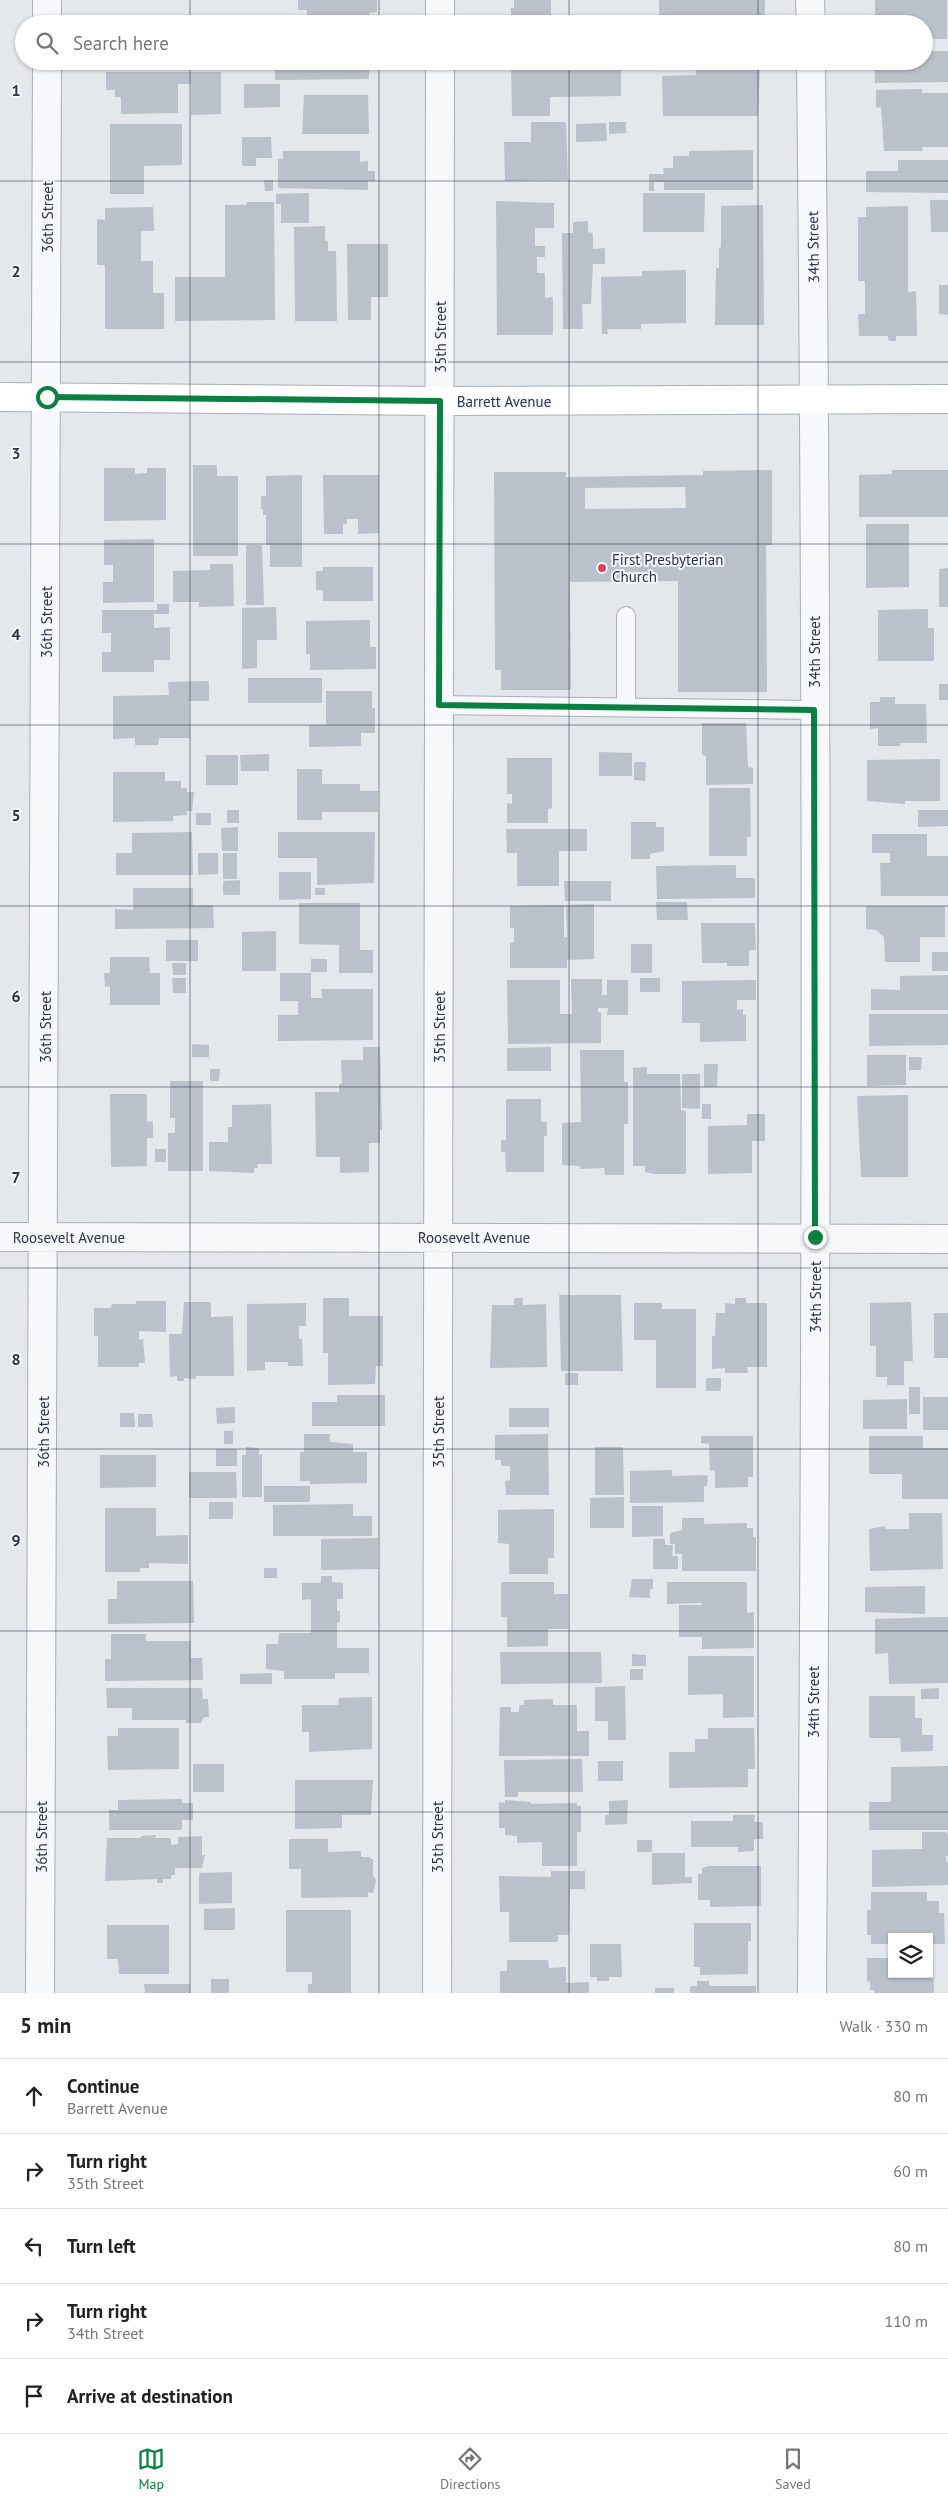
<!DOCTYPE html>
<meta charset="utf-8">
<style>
:root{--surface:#fff;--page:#f2f2f2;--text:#222;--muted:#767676;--line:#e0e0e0;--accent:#0b8043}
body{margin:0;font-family:"PT Sans",sans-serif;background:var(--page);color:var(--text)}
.controls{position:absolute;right:15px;bottom:15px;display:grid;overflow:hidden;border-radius:0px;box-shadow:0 1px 4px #0004}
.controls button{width:45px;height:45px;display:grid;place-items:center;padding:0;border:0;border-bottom:1px solid var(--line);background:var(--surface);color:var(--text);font:25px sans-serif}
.stop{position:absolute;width:15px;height:15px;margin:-11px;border:4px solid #0b8043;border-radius:50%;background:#fff}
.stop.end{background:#0b8043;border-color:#fff;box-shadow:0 1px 5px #0008}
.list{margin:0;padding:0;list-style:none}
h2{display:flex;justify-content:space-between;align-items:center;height:65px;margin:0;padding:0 20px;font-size:21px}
h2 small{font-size:16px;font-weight:400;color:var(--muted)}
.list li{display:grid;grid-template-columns:32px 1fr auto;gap:15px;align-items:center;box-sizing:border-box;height:75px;padding:0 20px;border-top:1px solid var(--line)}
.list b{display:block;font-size:19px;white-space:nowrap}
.list p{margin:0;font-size:16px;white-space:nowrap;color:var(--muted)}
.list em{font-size:16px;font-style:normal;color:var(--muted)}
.icon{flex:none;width:28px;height:28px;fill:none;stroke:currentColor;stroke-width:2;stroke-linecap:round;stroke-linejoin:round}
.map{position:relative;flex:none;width:948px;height:1993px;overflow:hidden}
.search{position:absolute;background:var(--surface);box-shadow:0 1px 4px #0004;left:15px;right:15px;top:15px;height:55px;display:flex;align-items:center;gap:12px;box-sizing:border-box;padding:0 18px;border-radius:28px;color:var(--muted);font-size:19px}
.sheet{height:440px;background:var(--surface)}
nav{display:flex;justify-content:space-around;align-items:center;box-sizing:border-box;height:70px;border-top:1px solid var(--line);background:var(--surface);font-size:14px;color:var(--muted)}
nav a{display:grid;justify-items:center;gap:2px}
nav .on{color:var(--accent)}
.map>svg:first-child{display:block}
</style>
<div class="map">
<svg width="948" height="1993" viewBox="0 0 948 1993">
<rect width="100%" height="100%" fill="#e4e7ec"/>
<!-- building -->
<path fill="#bbc1ca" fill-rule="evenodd" d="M298,0H377V12L369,13V24H307V10H298Z
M514,0H551V24H506V18H511V8H514Z
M659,0H765V24H659Z
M875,0H947V39H924V24H875Z
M122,16H178V24H122Z
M924,51H948V82L875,83L874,61H924Z
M275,61H369V79L275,80Z
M511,61H621V96L550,97V116H512Z
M631,61H663V69H631Z
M760,66L758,116H663L662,76L696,75V67Z
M106,72H221V114L191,115V84H178V113L121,114V97H115V90H106Z
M244,84H280V107L244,108Z
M922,89V93H948V147H922L923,151H884L881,107L876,108V90Z
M304,95H368L369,134H302Z
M531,122H566L568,180L505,181L504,142H531Z
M609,122H626V133L609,134Z
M606,123L607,141L576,142V124Z
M110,124H182V165L144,166V194H110Z
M242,137H271L272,158H256V166H242Z
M753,150V190H664V182H654V191H649V174H664L663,168H673V156H689V151Z
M283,151H360V162L368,161V171H375V181H368V190L278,188V159H283Z
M898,160H948V193L866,192V171H898Z
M264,180H273V191H265Z
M309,193V223H281V204H276V194Z
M643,193H705L704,232H643Z
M930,200H948V232H931Z
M496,201L554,203V228H535V246H545V257H537V273H545V298L553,297V335H497Z
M247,202H274L275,320L175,321V277H225V205H246Z
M763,205L764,325H715L716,268H719V248L721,247V206Z
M908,206V292L916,291L917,336H896V341H889L888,336H859L858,314H865V281H858V217H866V207Z
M153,207L154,231H141V261H153V293H164V329H105V265H97V219L105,220V208Z
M588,221V232L593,233V249L605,248V264H593L591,304H582L583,329H563L562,233H573V222Z
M325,226V241H328V251H336L337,321H295L294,227Z
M347,244H388V297H371V320H348Z
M686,270V323L641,324V329H607L608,334H602L601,277L642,276V271Z
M939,285H948V315L939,314Z
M193,465H217V476H238V556H193Z
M104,468H135V474L147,473V468H166V520L104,521Z
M772,470V545H766L767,692H678V581L570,582L571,690H501V670H495L494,472H566V477L703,475V471ZM685,487L686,508L585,509V488Z
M892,470H948V517H859V475L892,474Z
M302,475V567H270V545H266V515H263V509H261V496H266V476Z
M323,475H379V533L358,534V519H347V524H343V534H324Z
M866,524H909V587L866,588Z
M154,539V602L103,603V582H113V565H104V540Z
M246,545H262L264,605H246Z
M210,564H233L234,606L199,607V602H173V571L210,570Z
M323,567H373V601H323V590H316V571H323Z
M948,568V607H939V569Z
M157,604H169V614H154V628L170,627V660H154V672H102V652H111V633H102V610H157Z
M276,607L277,640H257V668L242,669V608Z
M928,609V628H934V661H878V610Z
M370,620V647H376V669L310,670V654H306V621Z
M248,678H322V703H248Z
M209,681V701H189L190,738H159L158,745H135V738L113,739V696L167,695H169L168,682Z
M939,684H948V700H939Z
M326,691H372V708H375V733H361V746L309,747V725H326Z
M880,697H895V704H926L927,743H900V746H878V728L870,729V702H880Z
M702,723H746L748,767L753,768V784L706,785V756L702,755Z
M599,752L632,753V776H599Z
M269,754V771H241L240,755Z
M206,755H238V785H206Z
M507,758H552V808L548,809V823H507V803L512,804V794H507Z
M940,759V801H905V804L867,801V760Z
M634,762H646L645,781L634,780Z
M297,769H322V784H360V791H378V812H322V820H297Z
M113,772H165V781H181V788H187V792H194L192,811H187V815L173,816V821L113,822Z
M709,788H750L751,837H747V856H709Z
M227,810H239V823H227Z
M918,810H948V826L918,827Z
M196,813H211V825H196Z
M631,822H656V827H664V851L650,854V859H631Z
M238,827V851H222L221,828Z
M506,829H587V851H559V886H517V853H507Z
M192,832L193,875H116V853H132V833Z
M278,832H375L374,883L317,885V858H278Z
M872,834H927V856H948V896H881L880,863H890V853H872Z
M198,853H218V874L198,875Z
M223,853H237V879H223Z
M736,865V878H755V898L657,899L656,866Z
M279,872H311V899L279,900Z
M240,880V895H223V881Z
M564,881H611V901H565Z
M133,888H193V905H213L214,928L115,929V909L133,910Z
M315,888H325V895H315Z
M656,902H687L688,920H657Z
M299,903H360V950H373V973H339V945L299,944Z
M594,904V959L567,960V968H510V943L514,942V928H510V906L564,905V937H567L566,905Z
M866,906H945V937H920V962H885L884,937L876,930L866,929Z
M701,923H755L756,950H749V966H727V963H702Z
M276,931V971H242V932Z
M166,940H198V961H166Z
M631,944H652V973H631Z
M932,952H948V971H932Z
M110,957H149L150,973H160V1005H110V986L105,987L104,973H110Z
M311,959H327V972H311Z
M172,963H186V975H173Z
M280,973H311V998H322L321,989H373V1040L278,1041V1015H298V1001H280Z
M948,975V1010H871V989L900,990V976Z
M172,978H186V993H173Z
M640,978H660V992H640Z
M571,979H602V995H607V980H628V1015H607L608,1008H598V1012H601V1043L508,1044L507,980H560V1014H572Z
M756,980V1000H737V1010L743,1009V1015L746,1014V1041L700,1042V1023H682V981Z
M869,1014H948V1045L869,1046Z
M192,1044L209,1045V1057H192Z
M363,1047H380L382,1130H380V1143H369V1172L340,1173V1157H316L315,1092H339V1084H342L341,1060H363Z
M551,1047V1071H507V1048Z
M580,1050H624V1082H628V1124H624V1175H605L604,1168L580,1169V1166L562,1165V1123L581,1122Z
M867,1055H906V1085L867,1086Z
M909,1057H922L921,1070H909Z
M704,1064H718L717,1087H704Z
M647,1067V1074H680L681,1110L686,1111V1174H654L645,1172V1166H633V1068Z
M210,1069H220L219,1081H210Z
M682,1074H700V1109L682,1108Z
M170,1081H203V1171H168V1133H175V1118H170Z
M110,1094H147V1122L153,1121V1138H147V1166L111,1167Z
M908,1095V1177H861L857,1096Z
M506,1099H541V1122H547V1136H544V1172H506L505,1152H501V1140H506Z
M271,1104L272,1164H257L258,1168H254V1173L209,1171V1142H228V1127H232V1105Z
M702,1104H711V1119H702Z
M747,1114H765V1141H752V1173L708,1174V1126L747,1125Z
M155,1149H166V1162H155Z
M559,1295H621L623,1371H561Z
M323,1298H349V1316H383V1366H376L375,1384L328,1385V1353H323Z
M514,1298H523V1305L546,1304L547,1367L490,1368L492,1305H514Z
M735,1298H746V1303H767V1367H747L748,1373H725V1368L712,1369V1336H715L716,1313H725V1303L735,1304Z
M136,1301H166V1332L139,1331V1340L143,1339L145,1363H139V1367H98V1336H94V1308H111L112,1304H136Z
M184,1302H211V1317L233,1316L234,1376H196V1379L184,1378V1381H177V1376L170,1377L169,1334H182Z
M911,1302L913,1361H904V1385H887V1377H876V1346H870V1303Z
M306,1303V1326H299V1339H302L303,1366H288V1362H265V1370L247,1371V1304Z
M634,1303H662V1309H696V1388H656V1340H634Z
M934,1313H948V1358H934Z
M565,1373H578V1385H565Z
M706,1378H721V1391H706Z
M909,1387H920V1414H909Z
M337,1395H385V1426H312V1402H337Z
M923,1397H948V1430H923Z
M907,1399V1429H863V1400Z
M235,1407V1423L217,1424L216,1408Z
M509,1408H549V1427H509Z
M120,1413H134L135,1427H120Z
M138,1414H152L153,1427H138Z
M224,1431H233V1444H224Z
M304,1434H330V1442L353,1444V1452H367V1483L310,1484V1481H300V1452H304Z
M548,1434L549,1495H506L505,1481L510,1480V1466H501V1460H495V1435Z
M701,1436H753V1477H748V1487L715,1488V1470L710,1471L709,1444L701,1443Z
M869,1436H923V1448H948V1499H902V1474H869Z
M246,1447L259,1448V1455L262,1454V1497H242V1455H246Z
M595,1447H623L624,1495H595Z
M216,1449H237V1466H216Z
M100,1455H156V1487L100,1488Z
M672,1470V1476L708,1475L707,1486H704V1502L630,1503V1471Z
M189,1472H236L237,1498H189Z
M264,1486H310V1502H264Z
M624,1497V1528H590V1498Z
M209,1502H233V1519H209Z
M353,1504V1516H372V1536H273V1505Z
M632,1506H663V1536L632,1537Z
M105,1508H156V1536L188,1535V1564L149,1563V1568H140V1572H105Z
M554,1509V1558H548V1574H509V1544L498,1543V1510Z
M909,1513H942L943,1569L870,1571L869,1529L885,1526V1529H909Z
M682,1518H704V1524L747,1523V1528H753V1537H756V1571H682V1554H675V1544H670V1533L682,1530Z
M378,1538V1569L321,1570V1539Z
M653,1539H665V1545H673L672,1556H678V1569H653Z
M264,1568H277V1578H264Z
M321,1576H332V1582L343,1583V1599H337V1611H340V1622H337V1648H369V1673H335V1679H284V1671L266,1669V1644H278L279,1633H311V1599L302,1600V1583H321Z
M632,1579H653V1589H650V1598L629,1597Z
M117,1581H193L194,1623L108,1624V1599H117Z
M501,1582H554V1594H568V1629H548V1646L507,1647V1617H501Z
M667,1582H747V1613L754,1612V1648L702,1649V1637H679V1605H702V1603L667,1604Z
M925,1586V1614L865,1612V1587Z
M940,1617H948V1683L889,1684L888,1653L875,1654V1619Z
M111,1634H146V1641H191V1658H202L203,1680L105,1681V1659H111Z
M500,1652H601L602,1683L501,1684Z
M632,1654L646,1655V1666H632Z
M688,1656H754V1717L723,1718V1694L688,1695Z
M630,1669H643V1680H630Z
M272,1673V1684H240V1674Z
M625,1686L626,1740H608V1721H595V1687Z
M106,1688H202L203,1699H208L209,1717H204L201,1723H186V1720H132V1708H107Z
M939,1688V1699H921V1689Z
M869,1696H915V1718H922V1735H933V1751L901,1752L900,1738H869Z
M372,1697V1749L309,1752V1732H302V1705H338L339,1698Z
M553,1699V1705H577V1731H589V1756H499L500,1707H511V1712H519V1705H524V1700Z
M118,1728H179V1769L108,1770L107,1736H118Z
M708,1728H754L755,1769H748V1787L669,1788V1752H695V1739H708Z
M582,1759L583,1792H518V1797H505L504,1760Z
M598,1761H623V1781H598Z
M193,1764H224V1792H193Z
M948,1766V1830H869V1802H891V1767Z
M295,1780H373L371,1815H342V1828L295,1829Z
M182,1799V1803H193V1820H182V1830H109V1810H118V1800Z
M505,1800L531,1802V1804L577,1803V1806H581V1832H577V1866H542V1842L517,1843V1836L505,1835V1828H499V1802L505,1803Z
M628,1800L627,1824L605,1825V1815H609V1801Z
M733,1815H755L754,1822H763V1839H754V1851L738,1852V1847H691V1821H733Z
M922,1832H946L948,1835V1856H946V1862H948V1885L872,1887V1850L922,1849Z
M156,1835L155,1838H171V1845L178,1844V1837L202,1836V1855H205L202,1868H175V1875H171V1879H163V1883H157V1879L105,1881L107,1838H141V1836Z
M289,1839H328V1852L361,1851V1857H370V1859H373V1875L376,1880L373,1893L368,1892V1897L301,1898V1869H289Z
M637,1840H652V1852H637Z
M652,1853H685V1877H692V1883L652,1885Z
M709,1866H761V1906L710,1907V1900H698V1874H702V1868Z
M551,1871H585V1889H570L569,1935H558V1942H509V1912H500L499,1876L551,1877Z
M232,1872V1903L199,1904V1873Z
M871,1892H927V1901H939V1913H944L945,1944H929V1937H892V1944H871V1935H867V1910H871Z
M235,1908V1930H204V1909Z
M286,1910H351V1993H308V1984H312V1972H286Z
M694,1923H751V1941H748V1974L700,1975V1967H694Z
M107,1925H169V1974H119L118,1959H107Z
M590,1944H621L622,1977H609V1981H597V1977H590Z
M929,1957H933L934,1993H874V1990H870V1981L867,1982V1958H892V1974H929Z
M507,1960H548L549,1968L566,1967V1983L589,1982V1993H500V1971H507Z
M211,1979H229V1993H211Z
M697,1981H709V1986H756V1993H690V1986H697Z
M144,1984H190V1993H145Z
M655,1988H674V1993H655Z"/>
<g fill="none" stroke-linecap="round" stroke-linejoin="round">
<!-- lane casing -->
<g stroke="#a9aeb7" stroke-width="20">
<path id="lane" d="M626,616V707
M439,705L814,710"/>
</g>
<!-- street casing -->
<g stroke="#a9aeb7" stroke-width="30">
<path id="street" d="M810,0L811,24
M47,24V0
M440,24V0
M811,61C818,705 816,1349 812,1993
M0,1237L948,1239
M40,1993L47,61
M437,1993L440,61"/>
</g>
<!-- secondary casing -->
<g stroke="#a9aeb7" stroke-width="30">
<path id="secondary" d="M0,397L440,401L948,399"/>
</g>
<!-- lane -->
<use href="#lane" stroke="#f7f8fa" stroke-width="18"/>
<!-- street -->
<use href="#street" stroke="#f7f8fa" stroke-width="28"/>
<!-- secondary -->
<use href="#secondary" stroke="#fff" stroke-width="28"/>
</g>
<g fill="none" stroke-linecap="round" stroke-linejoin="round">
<!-- route -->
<path stroke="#0b8043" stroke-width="6" d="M47,397L440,401L439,705L814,710L815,1237"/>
</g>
<!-- grid -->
<path fill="none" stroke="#2b3545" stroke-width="1" stroke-opacity="0.55" d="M190,0V24M379,0V24M569,0V24M758,0V24M190,61V1993M379,61V1993M569,61V1993M758,61V1993M0,181H948M0,362H948M0,544H948M0,725H948M0,906H948M0,1087H948M0,1268H948M0,1449H948M0,1631H948M0,1812H948"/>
<!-- markers -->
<circle fill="#d34761" stroke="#f4f6f9" stroke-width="2" cx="602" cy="568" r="5"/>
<g text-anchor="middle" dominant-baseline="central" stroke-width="4" stroke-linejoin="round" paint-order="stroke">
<!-- street labels -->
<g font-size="15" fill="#2b3545" stroke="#f4f6f9">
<text transform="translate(47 217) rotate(-90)">36th Street</text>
<text transform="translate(813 247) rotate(-91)">34th Street</text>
<text transform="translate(440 337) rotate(-90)">35th Street</text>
<text x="504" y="401">Barrett Avenue</text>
<text transform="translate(46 622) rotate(-90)">36th Street</text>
<text transform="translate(814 652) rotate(-90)">34th Street</text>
<text transform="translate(45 1027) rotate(-90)">36th Street</text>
<text transform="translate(439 1027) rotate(-90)">35th Street</text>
<text x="69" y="1237">Roosevelt Avenue</text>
<text x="474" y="1237">Roosevelt Avenue</text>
<text transform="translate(815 1297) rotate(-90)">34th Street</text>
<text transform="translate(43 1432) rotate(-90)">36th Street</text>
<text transform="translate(438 1432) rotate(-90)">35th Street</text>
<text transform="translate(813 1702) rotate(-90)">34th Street</text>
<text transform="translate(41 1837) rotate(-90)">36th Street</text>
<text transform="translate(437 1837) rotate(-90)">35th Street</text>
</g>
<!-- poi labels -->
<g font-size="15" fill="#2b3545" stroke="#f4f6f9" text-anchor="start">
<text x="612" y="559">First Presbyterian<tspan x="612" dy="17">Church</tspan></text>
</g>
</g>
<g font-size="16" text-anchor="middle" font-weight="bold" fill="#2b3545" stroke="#f4f6f9" stroke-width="4" stroke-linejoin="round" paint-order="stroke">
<text x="16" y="96">1</text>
<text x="16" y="277">2</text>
<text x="16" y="459">3</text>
<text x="16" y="640">4</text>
<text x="16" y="821">5</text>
<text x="16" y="1002">6</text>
<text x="16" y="1183">7</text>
<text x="16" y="1365">8</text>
<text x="16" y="1546">9</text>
</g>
</svg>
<div class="controls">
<button><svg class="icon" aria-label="layers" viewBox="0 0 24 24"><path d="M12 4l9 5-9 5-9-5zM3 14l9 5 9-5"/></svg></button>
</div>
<div class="stop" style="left:47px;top:397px"></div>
<div class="stop end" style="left:815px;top:1237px"></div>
<div class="search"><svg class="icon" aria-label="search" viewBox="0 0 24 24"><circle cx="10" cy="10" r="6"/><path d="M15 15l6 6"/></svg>Search here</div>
</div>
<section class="sheet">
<h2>5 min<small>Walk · 330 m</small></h2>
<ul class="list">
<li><svg class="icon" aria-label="ahead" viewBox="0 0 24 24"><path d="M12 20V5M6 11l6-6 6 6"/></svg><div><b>Continue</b><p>Barrett Avenue</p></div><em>80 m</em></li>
<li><svg class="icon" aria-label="right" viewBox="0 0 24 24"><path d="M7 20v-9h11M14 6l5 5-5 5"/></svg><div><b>Turn right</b><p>35th Street</p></div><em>60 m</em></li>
<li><svg class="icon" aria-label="left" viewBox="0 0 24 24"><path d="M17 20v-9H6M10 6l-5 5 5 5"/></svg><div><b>Turn left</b></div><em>80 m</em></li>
<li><svg class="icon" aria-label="right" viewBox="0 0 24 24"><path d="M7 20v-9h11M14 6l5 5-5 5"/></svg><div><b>Turn right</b><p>34th Street</p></div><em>110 m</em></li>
<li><svg class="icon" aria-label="arrive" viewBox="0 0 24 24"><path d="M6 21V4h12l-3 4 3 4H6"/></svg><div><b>Arrive at destination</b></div></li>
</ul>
</section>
<nav>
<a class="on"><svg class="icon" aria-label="map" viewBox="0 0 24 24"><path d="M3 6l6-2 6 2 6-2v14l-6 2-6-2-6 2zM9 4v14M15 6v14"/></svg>Map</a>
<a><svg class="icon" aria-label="directions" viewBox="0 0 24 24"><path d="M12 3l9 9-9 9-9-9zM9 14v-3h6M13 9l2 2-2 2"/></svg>Directions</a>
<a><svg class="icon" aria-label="saved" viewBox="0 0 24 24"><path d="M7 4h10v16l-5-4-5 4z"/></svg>Saved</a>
</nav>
